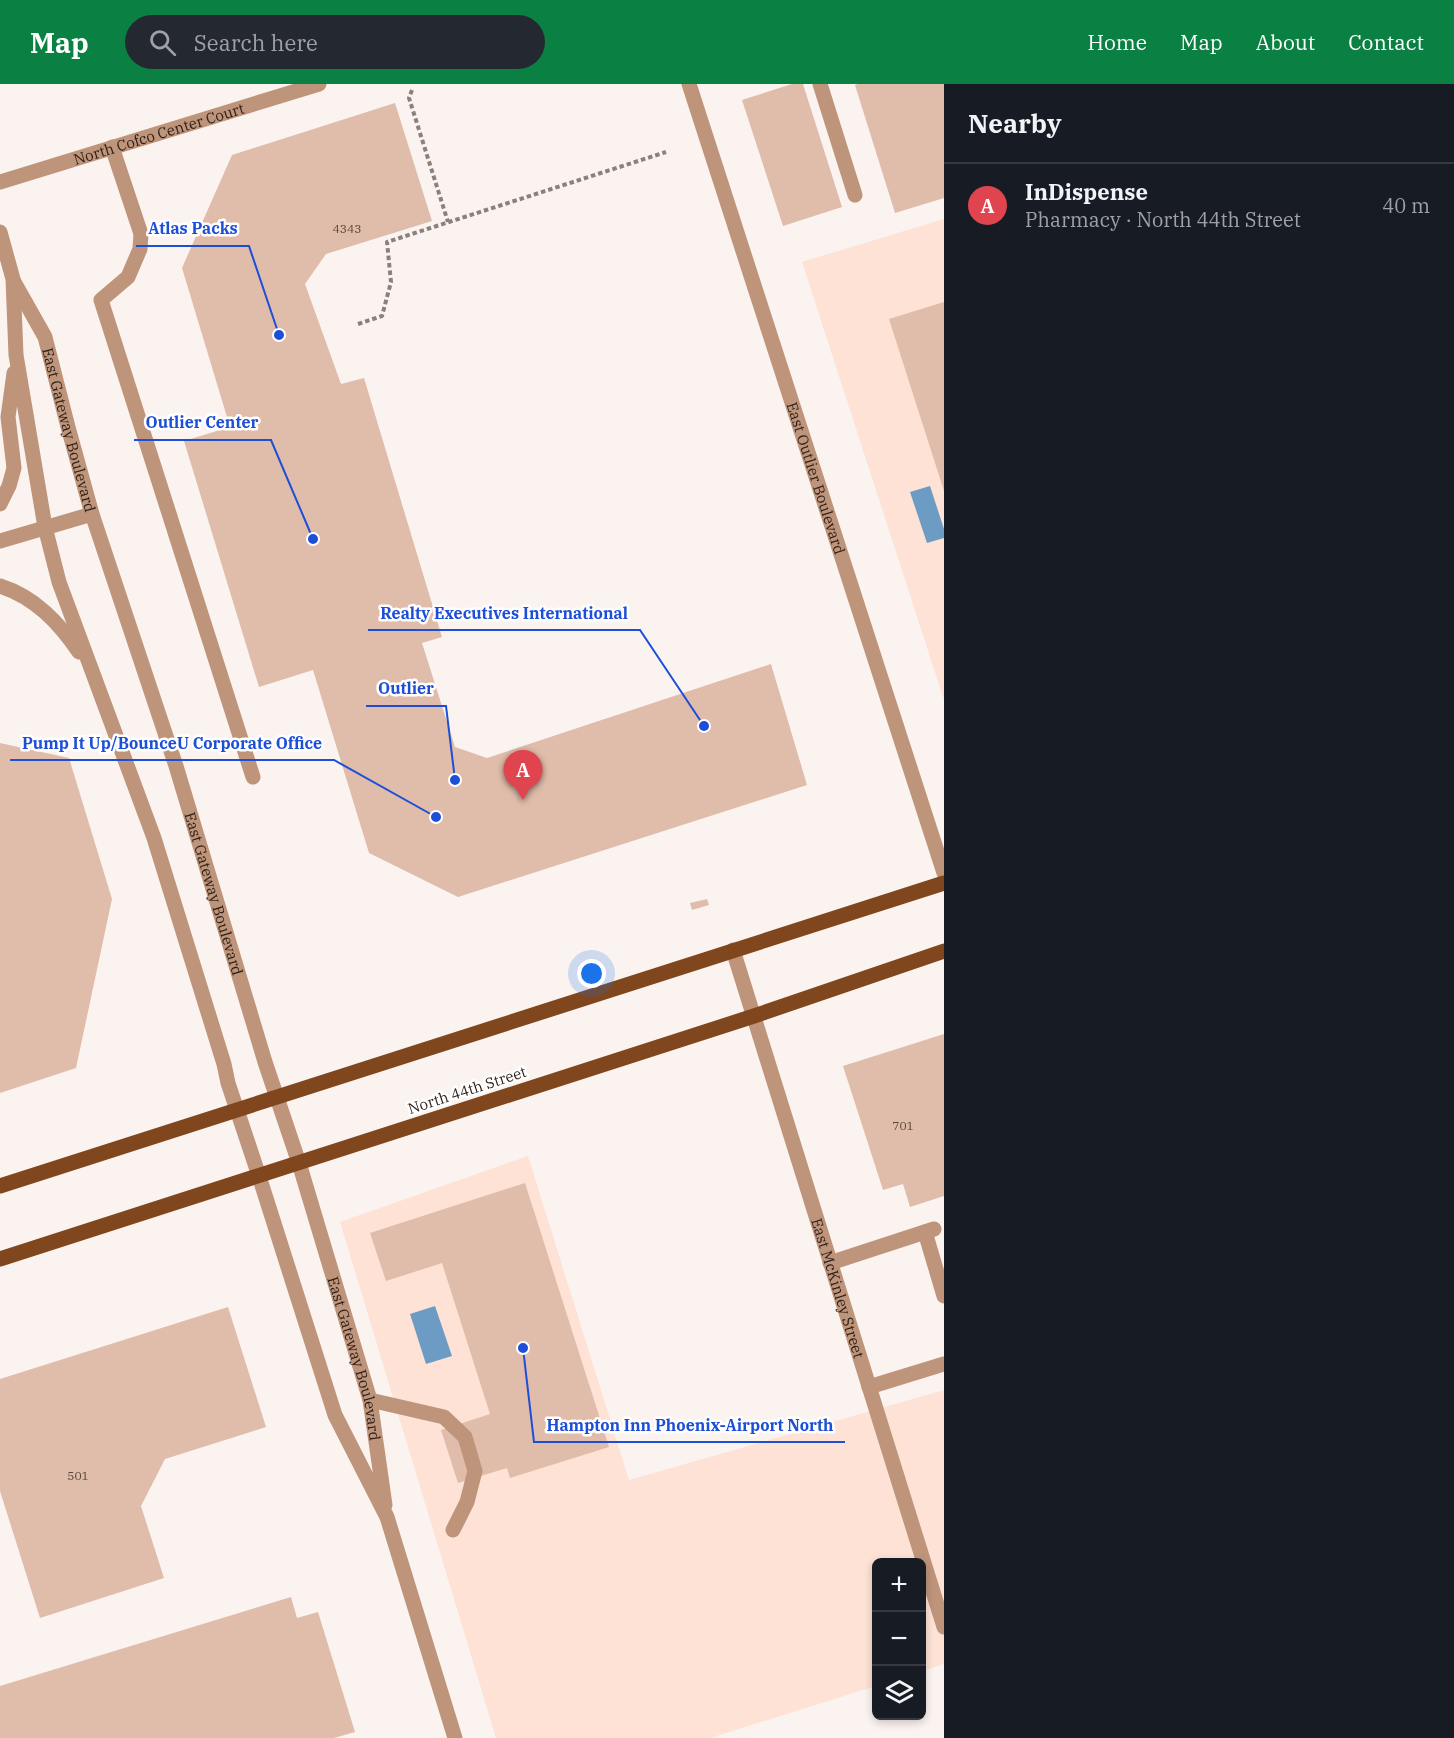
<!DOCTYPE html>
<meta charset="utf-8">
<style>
:root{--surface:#171b24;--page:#242831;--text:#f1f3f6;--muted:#9ea1a6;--line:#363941;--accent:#0b8043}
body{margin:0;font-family:"IBM Plex Serif",serif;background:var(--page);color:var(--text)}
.controls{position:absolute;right:18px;bottom:18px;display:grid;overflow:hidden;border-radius:9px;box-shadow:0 3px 9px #0003}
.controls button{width:54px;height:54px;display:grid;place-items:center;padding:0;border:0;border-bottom:2px solid var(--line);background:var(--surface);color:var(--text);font:30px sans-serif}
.you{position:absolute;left:592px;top:890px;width:21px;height:21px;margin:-15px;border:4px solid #fff;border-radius:50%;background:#1a73e8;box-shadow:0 0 0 9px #1a73e833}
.badge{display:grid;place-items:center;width:39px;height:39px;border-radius:50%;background:var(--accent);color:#fff;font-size:20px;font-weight:700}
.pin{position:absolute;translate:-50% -50px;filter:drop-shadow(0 2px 3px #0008)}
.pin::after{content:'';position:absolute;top:32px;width:21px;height:18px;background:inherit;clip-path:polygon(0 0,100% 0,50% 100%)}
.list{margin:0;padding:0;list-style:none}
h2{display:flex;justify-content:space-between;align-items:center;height:78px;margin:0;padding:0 24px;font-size:26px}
h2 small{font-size:20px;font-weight:400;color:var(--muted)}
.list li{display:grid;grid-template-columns:39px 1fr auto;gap:18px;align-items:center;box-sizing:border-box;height:84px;padding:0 24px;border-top:2px solid var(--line)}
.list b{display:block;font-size:22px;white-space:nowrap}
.list p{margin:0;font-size:20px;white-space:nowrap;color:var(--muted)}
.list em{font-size:20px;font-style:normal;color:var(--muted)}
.icon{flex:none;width:33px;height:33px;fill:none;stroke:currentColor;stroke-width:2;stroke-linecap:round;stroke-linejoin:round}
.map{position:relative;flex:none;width:944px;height:1654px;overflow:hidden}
header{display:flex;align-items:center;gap:36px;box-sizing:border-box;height:84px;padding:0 30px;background:var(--accent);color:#fff}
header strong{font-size:28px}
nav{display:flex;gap:33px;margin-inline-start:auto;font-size:21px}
.search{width:420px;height:54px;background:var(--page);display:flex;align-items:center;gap:15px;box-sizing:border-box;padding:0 21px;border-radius:33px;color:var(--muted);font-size:22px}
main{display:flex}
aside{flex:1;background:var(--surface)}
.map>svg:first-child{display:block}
</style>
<header>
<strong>Map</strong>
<div class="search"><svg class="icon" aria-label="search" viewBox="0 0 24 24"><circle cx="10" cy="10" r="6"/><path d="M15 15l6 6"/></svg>Search here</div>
<nav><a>Home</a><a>Map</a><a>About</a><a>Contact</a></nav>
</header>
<main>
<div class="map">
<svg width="944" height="1654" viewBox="0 0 944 1654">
<rect width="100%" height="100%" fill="#fbf3f0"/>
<!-- built -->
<path fill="#fde2d5" d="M944,135V616L802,178Z
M528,1072L629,1396L944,1306V1580L922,1587V1478H876V1602L710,1654H496L340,1138Z"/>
<!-- water -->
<path fill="#6c9cc4" d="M930,402L944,445V454L927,459L910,408Z
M435,1222L452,1272L426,1280L410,1230Z"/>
<!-- building -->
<path fill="#e0bcaa" d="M792,0H803L842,123L783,142L742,16Z
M858,0H944V114L895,129L855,1Z
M395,19L432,137L326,170L305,200L341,300L364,294L442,553L422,559L455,663L487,674L771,580L807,701L458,813L369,769L313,586L259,603L184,357L230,343L182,184L232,71Z
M944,218V407L889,235Z
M0,659L69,674L112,815L76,984L0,1009Z
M707,815L709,821L692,826L690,819Z
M944,950V1112L910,1123L903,1100L883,1106L843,982Z
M525,1099L609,1363L510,1394L507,1384L458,1399L441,1346L490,1330L442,1179L386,1197L370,1149Z
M228,1223L266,1343L165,1375L141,1422L164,1494L40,1534L0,1407V1295Z
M291,1513L297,1534L318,1528L355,1648L334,1654H0V1602Z"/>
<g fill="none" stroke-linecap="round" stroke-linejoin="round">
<!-- path -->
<path stroke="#8b807b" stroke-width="4" stroke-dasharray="4.5 3" stroke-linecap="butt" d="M412,6L409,14L448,138
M358,240L382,232L391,198L387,158L666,68"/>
<!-- minor -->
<g stroke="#be947a" stroke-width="15">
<path id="s1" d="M689,0L944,789"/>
<path d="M820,0L855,111"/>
<path d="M112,63L141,150L140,165L128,193L101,216L253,693"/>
<path id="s2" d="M0,98L319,0"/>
<path d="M0,148L13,195L16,271L45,443L59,498L154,754L224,980L228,999L259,1092L335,1331L387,1433L455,1654"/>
<path id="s3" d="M14,198L45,253L68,343L92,430L176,682L265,978L299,1079L370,1316L385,1421"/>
<path d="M0,420L9,402L14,384L8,333L14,289"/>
<path d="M0,457L92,430"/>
<path d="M0,502C35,513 59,539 79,568"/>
<path id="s4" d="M733,866L944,1543"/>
<path d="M925,1148L944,1212"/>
<path d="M830,1179L934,1145"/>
<path d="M869,1303L944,1280"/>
<path d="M370,1316L444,1333L465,1353L475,1387L467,1418L453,1446"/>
</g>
<!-- major -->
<path stroke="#80471e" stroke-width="15" d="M0,1102L944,799
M0,1175L754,932L944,867"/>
</g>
<g text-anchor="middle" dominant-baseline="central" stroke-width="5" stroke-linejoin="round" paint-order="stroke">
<!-- number labels -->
<g font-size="12" fill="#58463c">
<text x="347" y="144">4343</text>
<text x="903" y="1041">701</text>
<text x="78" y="1391">501</text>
</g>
<!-- street labels -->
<g font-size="15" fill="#2b1e17" stroke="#fff">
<text stroke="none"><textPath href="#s2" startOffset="166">North Cofco Center Court</textPath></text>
<text stroke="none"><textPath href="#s3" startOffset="159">East Gateway Boulevard</textPath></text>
<text stroke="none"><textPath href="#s1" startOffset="414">East Outlier Boulevard</textPath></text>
<text stroke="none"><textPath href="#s3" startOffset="645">East Gateway Boulevard</textPath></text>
<text transform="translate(467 1006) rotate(-18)">North 44th Street</text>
<text stroke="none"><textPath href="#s4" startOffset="354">East McKinley Street</textPath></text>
<text stroke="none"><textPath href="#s3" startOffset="1131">East Gateway Boulevard</textPath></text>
</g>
</g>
<!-- callouts -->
<path fill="none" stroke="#1d4ed8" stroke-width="2" d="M279 251L249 162H136M313 455L271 356H134M704 642L640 546H368M455 696L446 622H366M436 733L334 676H10M523 1264L534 1358H845"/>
<g fill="#1d4ed8" stroke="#fff" stroke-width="2">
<circle cx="279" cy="251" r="6"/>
<circle cx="313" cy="455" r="6"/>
<circle cx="704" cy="642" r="6"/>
<circle cx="455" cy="696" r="6"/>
<circle cx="436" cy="733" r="6"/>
<circle cx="523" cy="1264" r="6"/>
</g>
<g font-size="16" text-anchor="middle" font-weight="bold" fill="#1d4ed8" stroke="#fff" stroke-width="5" stroke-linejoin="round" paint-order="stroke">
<text x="193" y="150">Atlas Packs</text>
<text x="202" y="344">Outlier Center</text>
<text x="504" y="535">Realty Executives International</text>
<text x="406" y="610">Outlier</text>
<text x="172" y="665">Pump It Up/BounceU Corporate Office</text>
<text x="690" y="1347">Hampton Inn Phoenix-Airport North</text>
</g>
</svg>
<div class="controls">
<button>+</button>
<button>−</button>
<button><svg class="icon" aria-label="layers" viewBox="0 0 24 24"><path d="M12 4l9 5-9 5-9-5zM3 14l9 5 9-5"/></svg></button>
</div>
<div class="you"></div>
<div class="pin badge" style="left:523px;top:716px;background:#e0444e">A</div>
</div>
<aside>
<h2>Nearby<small></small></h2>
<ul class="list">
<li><span class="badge" style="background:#e0444e">A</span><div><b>InDispense</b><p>Pharmacy · North 44th Street</p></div><em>40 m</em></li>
</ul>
</aside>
</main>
